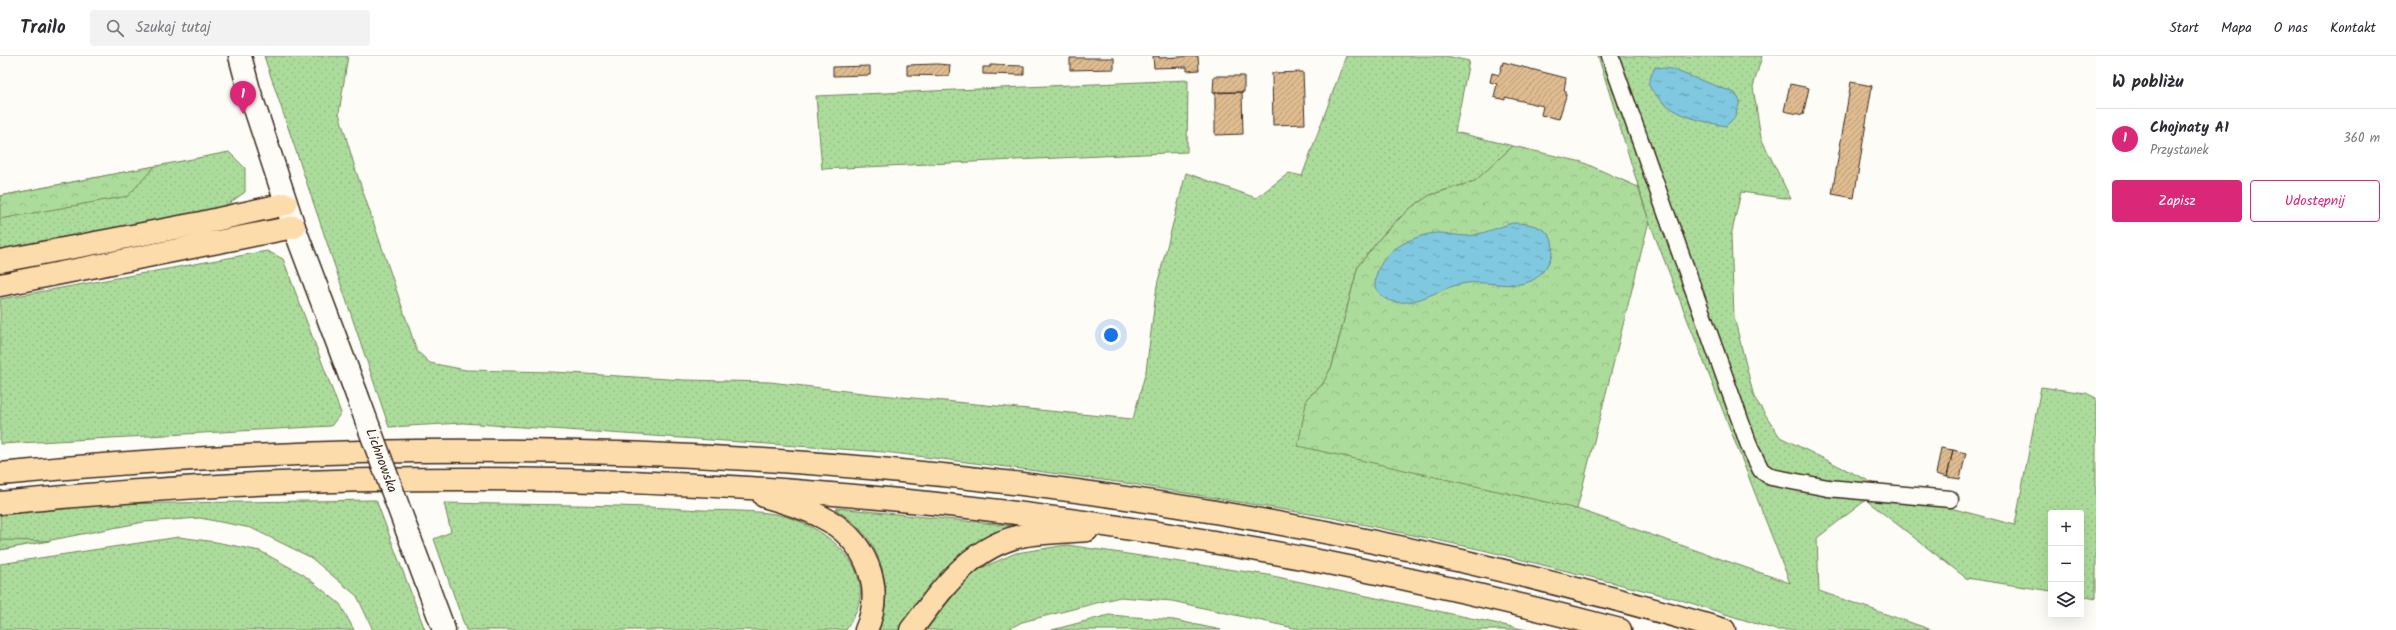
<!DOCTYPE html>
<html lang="pl">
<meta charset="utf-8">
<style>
:root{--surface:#fff;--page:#f2f2f3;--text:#2b2b33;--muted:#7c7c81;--line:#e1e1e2;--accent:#db2777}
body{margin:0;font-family:Kalam,sans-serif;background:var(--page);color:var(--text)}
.controls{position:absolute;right:12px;bottom:12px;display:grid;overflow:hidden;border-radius:4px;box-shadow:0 4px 16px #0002}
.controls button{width:36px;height:36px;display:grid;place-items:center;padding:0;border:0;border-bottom:1px solid var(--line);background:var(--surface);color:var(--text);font:20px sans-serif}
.you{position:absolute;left:1111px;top:279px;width:14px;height:14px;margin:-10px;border:3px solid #fff;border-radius:50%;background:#1a73e8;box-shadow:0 0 0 6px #1a73e833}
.badge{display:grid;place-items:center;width:26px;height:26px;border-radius:50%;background:var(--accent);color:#fff;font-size:13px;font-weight:700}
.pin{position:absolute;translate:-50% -33px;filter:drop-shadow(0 1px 2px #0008)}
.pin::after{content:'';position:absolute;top:21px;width:14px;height:12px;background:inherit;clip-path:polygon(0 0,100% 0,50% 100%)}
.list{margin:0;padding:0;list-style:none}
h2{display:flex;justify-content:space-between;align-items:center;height:52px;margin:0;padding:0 16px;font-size:17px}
h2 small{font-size:13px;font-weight:400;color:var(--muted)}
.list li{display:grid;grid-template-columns:26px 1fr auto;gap:12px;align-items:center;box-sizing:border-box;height:60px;padding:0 16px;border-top:1px solid var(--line)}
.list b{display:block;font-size:15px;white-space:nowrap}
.list p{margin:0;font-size:13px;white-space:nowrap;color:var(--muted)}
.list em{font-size:13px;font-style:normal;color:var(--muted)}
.actions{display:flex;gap:8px;padding:12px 16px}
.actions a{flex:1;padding:9px 0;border:1px solid var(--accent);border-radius:4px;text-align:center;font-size:14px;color:var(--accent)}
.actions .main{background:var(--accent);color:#fff}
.icon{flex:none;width:22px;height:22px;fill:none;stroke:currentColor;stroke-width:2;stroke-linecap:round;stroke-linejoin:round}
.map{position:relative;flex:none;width:2096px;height:574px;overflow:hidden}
header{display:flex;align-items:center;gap:24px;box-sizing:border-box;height:56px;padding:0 20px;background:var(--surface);border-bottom:1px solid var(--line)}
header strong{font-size:19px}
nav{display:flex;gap:22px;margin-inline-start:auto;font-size:14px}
.search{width:280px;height:36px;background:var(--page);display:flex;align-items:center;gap:10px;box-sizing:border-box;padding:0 14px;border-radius:4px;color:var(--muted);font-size:15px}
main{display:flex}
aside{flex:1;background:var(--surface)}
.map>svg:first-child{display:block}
</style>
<header>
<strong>Trailo</strong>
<div class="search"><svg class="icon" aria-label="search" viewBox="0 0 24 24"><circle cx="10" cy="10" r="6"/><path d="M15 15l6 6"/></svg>Szukaj tutaj</div>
<nav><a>Start</a><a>Mapa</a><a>O nas</a><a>Kontakt</a></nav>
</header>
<main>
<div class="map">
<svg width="2096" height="574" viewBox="0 0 2096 574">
<defs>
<pattern id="green-dots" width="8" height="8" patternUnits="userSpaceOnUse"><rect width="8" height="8" fill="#acdc9b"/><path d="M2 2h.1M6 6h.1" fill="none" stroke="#95bd85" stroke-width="1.8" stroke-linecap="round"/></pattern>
<pattern id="forest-crowns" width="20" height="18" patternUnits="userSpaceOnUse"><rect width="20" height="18" fill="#acdc9b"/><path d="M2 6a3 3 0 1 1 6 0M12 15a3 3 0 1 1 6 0" fill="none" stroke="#95bd85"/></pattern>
<pattern id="water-ripples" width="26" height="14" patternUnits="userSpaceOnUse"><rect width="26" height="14" fill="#7fc8df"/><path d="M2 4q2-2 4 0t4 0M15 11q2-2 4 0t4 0" fill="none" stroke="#69a3b4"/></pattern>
<pattern id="building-hatch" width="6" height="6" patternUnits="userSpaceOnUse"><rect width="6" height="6" fill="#dfbc90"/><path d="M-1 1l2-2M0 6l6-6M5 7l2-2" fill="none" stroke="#b69975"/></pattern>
</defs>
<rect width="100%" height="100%" fill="#fdfcf7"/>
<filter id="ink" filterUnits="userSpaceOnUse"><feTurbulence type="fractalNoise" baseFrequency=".025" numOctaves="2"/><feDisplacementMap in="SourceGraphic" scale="8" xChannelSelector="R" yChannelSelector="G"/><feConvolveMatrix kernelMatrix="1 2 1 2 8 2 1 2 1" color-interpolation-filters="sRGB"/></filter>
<g filter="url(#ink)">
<!-- green -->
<path fill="url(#green-dots)" stroke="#74835c" d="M264,0H348L339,57L355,112L417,295L430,307L466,314L553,316L684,324L770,326L871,338L1133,363L1146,315L1157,229L1186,117L1256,142L1289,117L1302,120L1346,0H1446L1469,5L1455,76L1513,90L1475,125L1430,139L1395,165L1381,181L1358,210L1332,310L1322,329L1307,342L1577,453L1790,527L1649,165L1598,0H1762L1753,31L1761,82L1791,143L1741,136L1731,180L1734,261L1754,341L1780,381L1893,437L2015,469L2041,331L2086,337L2096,342V542L2081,539V457H2051V535L1966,522L1866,444L1817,482L1819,535L1932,574H1776L1678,543L1483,494L1333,462L1132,428L1007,411L884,396L566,374L463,367L389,371Z
M1188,24L1187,96L822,113L816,40Z
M229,96L245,112V136L221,153L0,195V140Z
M267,195L283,203L341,357L331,370L0,388V243Z
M376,444L425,574H373L357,540L310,501L251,472L200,462L144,466L0,494V458L107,448Z
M444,447C530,449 616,448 701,454C725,455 756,454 780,459C815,467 865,499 860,541C859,552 852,564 846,574H466L434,483L451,476Z
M837,452L1024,471L903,574H879C896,528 879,478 836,454Z
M179,481L216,486L260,495L304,519L340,548L354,574H0V508Z
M1067,489L1268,519L1527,574H1303L1172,545L1120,541L1022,566L1007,574H926L972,516L1016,497Z
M1109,559L1174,564L1221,574H1052Z"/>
<!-- forest -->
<path fill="url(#forest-crowns)" stroke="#74835c" d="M1513,90L1582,106L1638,131L1649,165L1577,453L1298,390L1307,342L1322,329L1332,310L1358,210L1381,181L1409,153L1430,139L1475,125Z
M155,110L128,140L0,163V140Z
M0,484L49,485L0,494Z"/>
<!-- water -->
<path fill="url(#water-ripples)" stroke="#648992" d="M1655,11L1671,13L1735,37L1740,45L1735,61L1726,70C1694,64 1666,58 1648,28Z
M1512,167C1523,167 1536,168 1545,175C1562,188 1548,217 1531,225C1510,234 1483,223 1461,228C1440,232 1419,249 1396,246C1386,245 1380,240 1375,231C1374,200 1406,181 1435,177C1448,176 1461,182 1474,179C1487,176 1500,171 1512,167Z"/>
<!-- building -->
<path fill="url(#building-hatch)" stroke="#3b2a1e" d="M1153,0H1159V2L1198,0L1199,14L1187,15V11L1154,12Z
M1070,2H1114V13L1070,14Z
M1503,6L1566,22L1564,35H1566V40L1559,63L1541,59L1543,50L1505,41V44L1494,41L1497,28L1490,26L1492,17L1499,19Z
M937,8L950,9L949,20L907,19V9Z
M990,9L1024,10V19L983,18V11H990Z
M870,10V19L833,20V11Z
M1303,16L1305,68L1273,69L1272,17Z
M1214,20H1244V36L1213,37Z
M1851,26L1872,30L1854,142L1832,138Z
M1790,28L1809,32L1803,59L1784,55Z
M1215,36H1242L1243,78L1215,79Z
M1941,392L1953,394L1947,421L1936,418Z
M1953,394L1966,397L1960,423L1947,421Z"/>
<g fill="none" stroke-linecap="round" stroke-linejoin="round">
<!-- street casing -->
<g stroke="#3b2a1e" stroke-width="19">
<path id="street" d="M1610,0L1750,392L1761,414L1771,421L1828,432L1950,443"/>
</g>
<!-- secondary casing -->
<g stroke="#3b2a1e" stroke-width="25">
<path id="secondary" d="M240,0L249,34L294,171L357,339
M409,480L444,574"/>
</g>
<!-- primary casing -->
<g stroke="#3b2a1e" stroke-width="25">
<path id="primary" d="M0,205L201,167L286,148
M0,229L294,171
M0,418C581,361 1163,407 1724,574
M764,440C783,446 803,451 822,461C864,482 886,529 866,574
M0,447C552,391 1084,433 1620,574
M911,574C943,532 971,489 1026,479C1046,476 1067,476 1087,474"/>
</g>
<!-- street -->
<use href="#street" stroke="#fdfcf7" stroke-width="16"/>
<!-- secondary -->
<use href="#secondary" stroke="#fdfcf7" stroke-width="22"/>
<!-- primary -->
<use href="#primary" stroke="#fddcac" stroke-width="22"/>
<!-- secondary-bridge casing -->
<g stroke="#3b2a1e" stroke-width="25" stroke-linecap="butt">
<g id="secondary-bridge">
<path id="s1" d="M357,339L409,480"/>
</g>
</g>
<!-- secondary-bridge -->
<use href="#secondary-bridge" stroke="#fdfcf7" stroke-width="22"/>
</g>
</g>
<g text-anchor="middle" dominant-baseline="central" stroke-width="4" stroke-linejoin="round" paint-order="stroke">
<!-- street labels -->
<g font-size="14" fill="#3b2a1e" stroke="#fdfcf7">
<text stroke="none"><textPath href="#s1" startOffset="70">Lichnowska</textPath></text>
</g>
</g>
</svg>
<div class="controls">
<button>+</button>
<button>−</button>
<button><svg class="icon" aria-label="layers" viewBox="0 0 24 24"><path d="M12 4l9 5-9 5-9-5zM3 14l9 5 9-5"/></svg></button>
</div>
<div class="you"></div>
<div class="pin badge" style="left:243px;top:58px">1</div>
</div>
<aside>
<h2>W pobliżu<small></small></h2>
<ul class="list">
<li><span class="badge">1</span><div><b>Chojnaty A1</b><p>Przystanek</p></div><em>360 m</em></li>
</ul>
<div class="actions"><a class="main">Zapisz</a><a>Udostępnij</a></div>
</aside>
</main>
